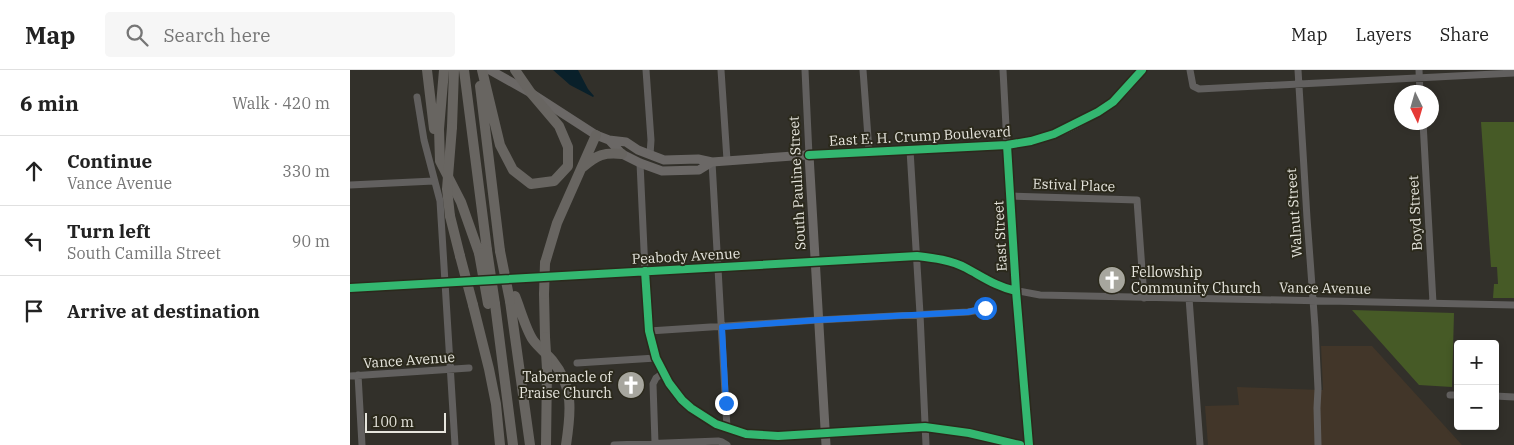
<!DOCTYPE html>
<meta charset="utf-8">
<style>
:root{--surface:#fff;--page:#f6f6f6;--text:#222;--muted:#767676;--line:#e0e0e0}
body{margin:0;font-family:"IBM Plex Serif",serif;background:var(--page);color:var(--text)}
.controls{position:absolute;right:15px;bottom:15px;display:grid;overflow:hidden;border-radius:5px;box-shadow:0 2px 8px #0003}
.controls button{width:45px;height:45px;display:grid;place-items:center;padding:0;border:0;border-bottom:1px solid var(--line);background:var(--surface);color:var(--text);font:25px sans-serif}
.compass{position:absolute;left:1044px;top:15px;width:45px;height:45px;border-radius:50%;background:var(--surface);box-shadow:0 2px 8px #0003;rotate:175deg}
.scale{position:absolute;left:15px;bottom:12px;width:81px;box-sizing:border-box;padding-left:5px;border:2px solid #e6e5dd;border-top:0;font-size:14px;line-height:18px;white-space:nowrap;color:#e6e5dd;-webkit-text-stroke:4px #2b291c;paint-order:stroke}
.stop{position:absolute;width:15px;height:15px;margin:-11px;border:4px solid #1a73e8;border-radius:50%;background:#fff}
.stop.end{background:#1a73e8;border-color:#fff;box-shadow:0 1px 5px #0008}
.list{margin:0;padding:0;list-style:none}
h2{display:flex;justify-content:space-between;align-items:center;height:65px;margin:0;padding:0 20px;font-size:21px}
h2 small{font-size:16px;font-weight:400;color:var(--muted)}
.list li{display:grid;grid-template-columns:32px 1fr auto;gap:15px;align-items:center;box-sizing:border-box;height:70px;padding:0 20px;border-top:1px solid var(--line)}
.list b{display:block;font-size:19px;white-space:nowrap}
.list p{margin:0;font-size:16px;white-space:nowrap;color:var(--muted)}
.list em{font-size:16px;font-style:normal;color:var(--muted)}
.icon{flex:none;width:28px;height:28px;fill:none;stroke:currentColor;stroke-width:2;stroke-linecap:round;stroke-linejoin:round}
.map{position:relative;flex:none;width:1164px;height:375px;overflow:hidden}
header{display:flex;align-items:center;gap:30px;box-sizing:border-box;height:70px;padding:0 25px;background:var(--surface);border-bottom:1px solid var(--line)}
header strong{font-size:24px}
nav{display:flex;gap:28px;margin-inline-start:auto;font-size:18px}
.search{width:350px;height:45px;background:var(--page);display:flex;align-items:center;gap:12px;box-sizing:border-box;padding:0 18px;border-radius:5px;color:var(--muted);font-size:19px}
main{display:flex}
aside{flex:1;background:var(--surface)}
.map>svg:first-child{display:block}
</style>
<header>
<strong>Map</strong>
<div class="search"><svg class="icon" aria-label="search" viewBox="0 0 24 24"><circle cx="10" cy="10" r="6"/><path d="M15 15l6 6"/></svg>Search here</div>
<nav><a>Map</a><a>Layers</a><a>Share</a></nav>
</header>
<main>
<aside>
<h2>6 min<small>Walk · 420 m</small></h2>
<ul class="list">
<li><svg class="icon" aria-label="ahead" viewBox="0 0 24 24"><path d="M12 20V5M6 11l6-6 6 6"/></svg><div><b>Continue</b><p>Vance Avenue</p></div><em>330 m</em></li>
<li><svg class="icon" aria-label="left" viewBox="0 0 24 24"><path d="M17 20v-9H6M10 6l-5 5 5 5"/></svg><div><b>Turn left</b><p>South Camilla Street</p></div><em>90 m</em></li>
<li><svg class="icon" aria-label="arrive" viewBox="0 0 24 24"><path d="M6 21V4h12l-3 4 3 4H6"/></svg><div><b>Arrive at destination</b></div></li>
</ul>
</aside>
<div class="map">
<svg width="1164" height="375" viewBox="0 0 1164 375">
<rect width="100%" height="100%" fill="#32302a"/>
<!-- education -->
<path fill="#423629" d="M971,276H1022L1112,375H858L855,336L889,335L887,317L973,320Z"/>
<!-- green -->
<path fill="#465a26" d="M1131,52H1164V228H1143L1144,214H1148L1147,197H1141Z
M1002,240L1104,243L1102,317L1069,315Z"/>
<!-- water -->
<path fill="#09202a" d="M203,0H228L238,19L244,26L243,27L220,15Z"/>
<g fill="none" stroke-linecap="round" stroke-linejoin="round">
<!-- major-tunnel -->
<path stroke="#4d4b45" stroke-width="9" stroke-dasharray="9 4.5" stroke-linecap="butt" d="M763,32L775,20"/>
<!-- minor -->
<path stroke="#62605f" stroke-width="7" d="M296,0L301,70L300,85
M371,0L377,90
M455,0L459,85
M513,0L519,81
M653,0L657,75
M840,0L843,16L849,19L1164,3
M948,0L957,148L965,257L968,319L967,338L968,375
M1069,0L1070,22
M67,27L74,70L90,131L105,375
M1073,52L1083,233
M560,80L570,244L576,375
M362,92L377,358
M290,93L295,201L567,186L599,191L615,198L653,218L690,225L1164,235
M0,115L84,111
M661,126L787,130L794,228
M839,228L850,375
M299,261L468,250L618,242L630,240L639,235
M227,293L306,288
M8,305L12,375
M0,306L119,298
M1100,325H1108
M1145,326L1164,327
M305,373L303,314L306,308L313,303
M264,375L368,371L372,372L377,375"/>
<!-- major -->
<path stroke="#6b6866" stroke-width="9" d="M140,0L181,23L246,65L259,70L276,72L288,80L314,90L348,89L362,92L470,84L657,75C673,72 689,70 704,64C725,56 744,44 763,32
M775,20L792,0
M259,70L272,84L290,93L312,101L349,100L362,92
M657,75L666,221L679,375
M459,85L476,375
M0,218L295,201L299,261L306,288L319,313L332,330L341,338L366,354L396,364L428,366L575,357L619,363L670,375"/>
<!-- highway -->
<path stroke="#686561" stroke-width="10" d="M77,0L84,59
M94,0L89,59L90,91L111,132L129,183
M114,0L137,180
M132,0L150,75L163,100L181,114L204,111L218,96V77L209,56L181,23L165,0
M130,16L150,181
M102,57L104,0
M233,97C247,85 254,82 272,84
M100,146L110,186
M195,193L207,153L246,65
M194,224L195,267
M165,226C170,238 176,260 183,270C188,277 196,283 202,290C224,317 221,342 216,375
M160,231L180,375
M145,234L163,375
M123,235L139,299L146,334L150,375
M196,375L197,299"/>
<!-- highway-bridge -->
<path stroke="#686561" stroke-width="10" d="M100,146L97,119L102,57
M137,180L145,234
M150,181L160,231
M129,183L138,234
M110,186L123,235
M194,224L195,193
M195,267L197,299"/>
<!-- cycleway casing -->
<g stroke="#2b291c" stroke-width="11">
<path id="cycleway" d="M657,75L666,221L679,375
M459,85L657,75L681,71L704,64L748,42L763,32L792,0
M295,201L299,261L306,288L319,313L332,330L341,338L366,354L396,364L428,366L575,357L619,363L670,375
M0,218L567,186C584,188 601,190 616,198C633,207 647,217 666,221"/>
</g>
<!-- cycleway -->
<use href="#cycleway" stroke="#33b770" stroke-width="8"/>
</g>
<g fill="none" stroke-linecap="round" stroke-linejoin="round">
<!-- route -->
<path stroke="#1a73e8" stroke-width="6" d="M376,333L372,257L468,250L618,242L635,238"/>
</g>
<!-- icons -->
<defs>
<g id="church-disc" transform="scale(1.4375)"><circle r="9.5" fill="#a7a69e" stroke="#2b291c"/><path d="M-1.2-6h2.4v3.5h3.3v2.4h-3.3V6h-2.4V-.1h-3.3v-2.4h3.3Z" fill="#fff"/></g>
</defs>
<g fill-rule="evenodd">
<use href="#church-disc" x="762" y="210"/>
<use href="#church-disc" x="281" y="315"/>
</g>
<g text-anchor="middle" dominant-baseline="central" stroke-width="4" stroke-linejoin="round" paint-order="stroke">
<!-- street labels -->
<g font-size="14" fill="#e6e5dd" stroke="#2b291c">
<text transform="translate(570 66) rotate(-3)">East E. H. Crump Boulevard</text>
<text transform="translate(447 113) rotate(-93)">South Pauline Street</text>
<text transform="translate(724 115) rotate(2)">Estival Place</text>
<text transform="translate(944 143) rotate(-94)">Walnut Street</text>
<text transform="translate(1065 143) rotate(-93)">Boyd Street</text>
<text transform="translate(650 166) rotate(-93)">East Street</text>
<text transform="translate(336 186) rotate(-3)">Peabody Avenue</text>
<text transform="translate(975 218) rotate(1)">Vance Avenue</text>
<text transform="translate(59 290) rotate(-4)">Vance Avenue</text>
</g>
<!-- poi labels -->
<g font-size="14" fill="#e6e5dd" stroke="#2b291c" text-anchor="start">
<text x="781" y="202">Fellowship<tspan x="781" dy="16">Community Church</tspan></text>
<text x="262" y="307" text-anchor="end">Tabernacle of<tspan x="262" dy="16">Praise Church</tspan></text>
</g>
</g>
</svg>
<div class="controls">
<button>+</button>
<button>−</button>
</div>
<svg class="compass" viewBox="-18 -18 36 36"><path d="M0-13l5 13h-10z" fill="#e53935"/><path d="M0 13l5-13h-10z" fill="#767676"/></svg>
<div class="scale">100 m</div>
<div class="stop" style="left:635px;top:238px"></div>
<div class="stop end" style="left:376px;top:333px"></div>
</div>
</main>
